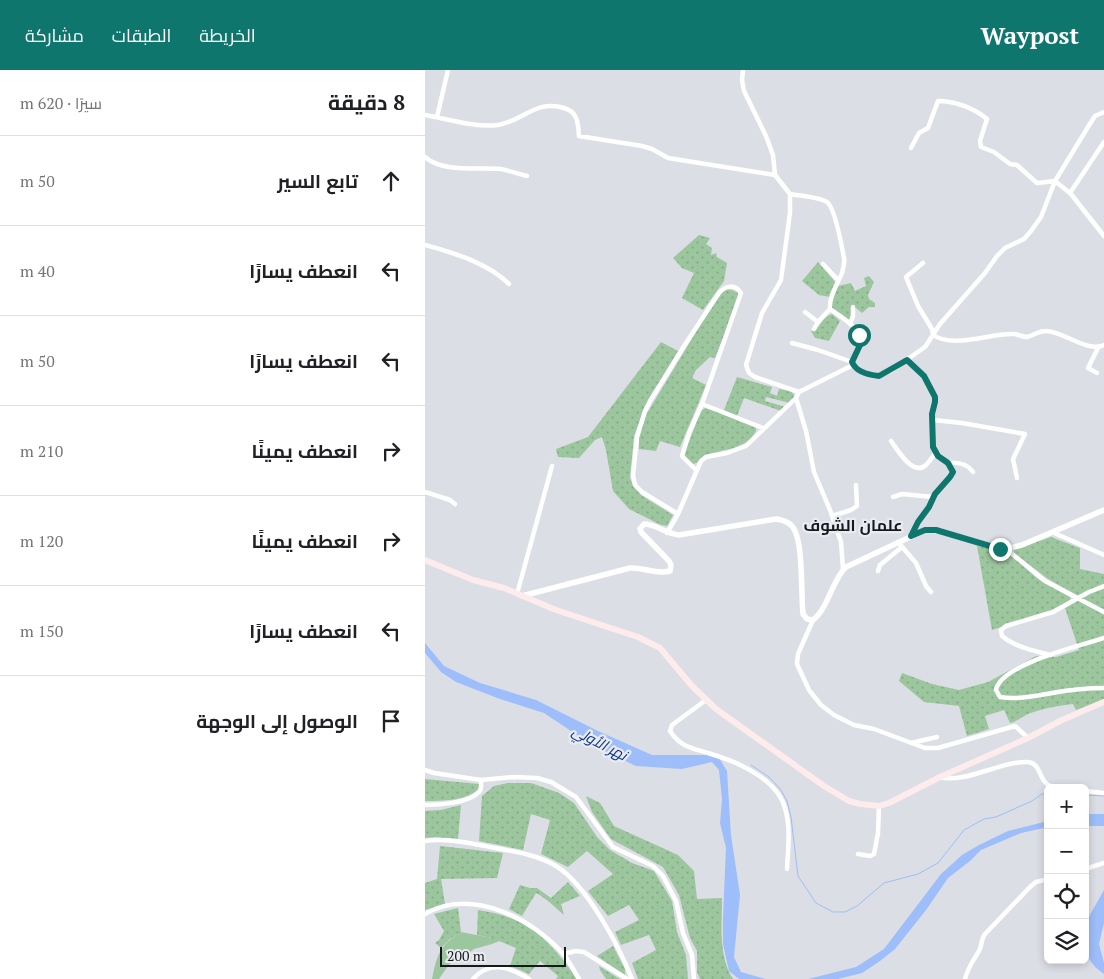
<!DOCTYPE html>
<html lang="ar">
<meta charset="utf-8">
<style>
:root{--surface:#fff;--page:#f6f6f6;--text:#202124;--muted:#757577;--line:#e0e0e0;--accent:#0f766e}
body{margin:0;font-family:"PT Serif",Cairo,serif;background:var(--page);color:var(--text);direction:rtl}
.controls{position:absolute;right:15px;bottom:15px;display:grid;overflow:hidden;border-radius:8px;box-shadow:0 2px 8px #0003}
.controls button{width:45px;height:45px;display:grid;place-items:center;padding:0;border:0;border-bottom:1px solid var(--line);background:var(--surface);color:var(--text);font:25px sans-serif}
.scale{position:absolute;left:15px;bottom:12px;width:126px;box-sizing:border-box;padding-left:5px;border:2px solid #17181a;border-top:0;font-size:14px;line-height:18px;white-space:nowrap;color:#17181a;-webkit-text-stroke:4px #e9ebf2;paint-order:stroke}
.stop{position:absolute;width:15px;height:15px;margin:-11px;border:4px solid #0f766e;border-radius:50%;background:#fff}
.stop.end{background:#0f766e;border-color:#fff;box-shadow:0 1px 5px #0008}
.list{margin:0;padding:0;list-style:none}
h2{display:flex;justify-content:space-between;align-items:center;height:65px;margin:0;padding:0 20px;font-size:21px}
h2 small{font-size:16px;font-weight:400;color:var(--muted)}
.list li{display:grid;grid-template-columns:32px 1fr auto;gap:15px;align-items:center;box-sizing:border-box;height:90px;padding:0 20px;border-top:1px solid var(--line)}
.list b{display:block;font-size:19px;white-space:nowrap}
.list em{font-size:16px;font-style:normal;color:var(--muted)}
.icon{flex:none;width:28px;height:28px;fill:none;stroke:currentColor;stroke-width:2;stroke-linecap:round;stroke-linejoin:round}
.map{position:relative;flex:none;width:679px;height:909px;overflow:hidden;direction:ltr}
header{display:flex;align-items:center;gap:30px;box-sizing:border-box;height:70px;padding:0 25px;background:var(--accent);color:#fff}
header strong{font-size:24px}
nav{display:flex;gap:28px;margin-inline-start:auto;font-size:18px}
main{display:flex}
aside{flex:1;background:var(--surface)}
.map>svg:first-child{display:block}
</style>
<header>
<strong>Waypost</strong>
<nav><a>الخريطة</a><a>الطبقات</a><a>مشاركة</a></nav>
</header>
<main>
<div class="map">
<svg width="679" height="909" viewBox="0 0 679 909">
<defs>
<pattern id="grass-dots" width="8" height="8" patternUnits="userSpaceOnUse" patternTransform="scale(1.25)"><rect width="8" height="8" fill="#9cc69d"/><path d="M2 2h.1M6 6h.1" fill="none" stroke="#86a987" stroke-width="1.8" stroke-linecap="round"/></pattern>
</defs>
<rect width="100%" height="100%" fill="#dcdee5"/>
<!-- grass -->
<path fill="url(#grass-dots)" d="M274,165L285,168L281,174L287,178L286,185L291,183L292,187L302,193L299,211L278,240L257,228L269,203L257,198L248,188Z
M393,192L411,213L405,227L394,225L377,211Z
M444,206L449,212L443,225L444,229L450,233V237H444L437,243L431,238L427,239L425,249L424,250L407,239V232L413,216L426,213L430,221L441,216L439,208Z
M301,219L307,220L313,223V230L290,288L285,287L271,300L267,308L281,315L255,377L235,371L231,381L214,379V367L221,345L286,237L298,221Z
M407,244L415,251L404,271L390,268L386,261C396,259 396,247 407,244Z
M236,272L253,281L219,340L209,366L205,408L209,417L216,425L248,445L242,456L236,455L204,439L188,421L181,380L177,367L170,370L154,388L133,387L131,379L163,367Z
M312,307L347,317L345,323L352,326L354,319L366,321L369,325V329L365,333L341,327L340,331L361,337L356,341L319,328L312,346L299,340Z
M280,338L291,341L331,358V361C321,380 298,379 281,385C275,387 274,393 268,394L261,389L259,384L276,341Z
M626,467L655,478V499L679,504V629L651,640L648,634C633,636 618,638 603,644C596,647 592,652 585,653L579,640L560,646L564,659L542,666L534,636L499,632L474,611L477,603L507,614L534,620L563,612L611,586L631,587L654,580L640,538L657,528L623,509L589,483V480Z
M552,476L572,480L587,486L613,509L645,527L646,530L627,541L567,560Z
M0,709L54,714V718C44,731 15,731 0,731Z
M83,713H106L134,723L149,733L172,767L185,780L207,793L229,801L247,831L252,862L261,885L263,909H213L207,893L231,880L224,865L196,875L190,862L214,850L204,835L183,846L163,821L188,804L162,781L143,797L116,784L125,750L106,744L98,780L54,771L57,726L69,716Z
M161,726L175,733L189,756L253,785L269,801L272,829L297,828C297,855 293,885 308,909H275L272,902V881L265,868L254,825L238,797L186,769L167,742Z
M36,735L33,769L10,767L0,768V741L16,740Z
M15,776L78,783L72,808L16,809L20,834L0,840V813L12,809Z
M143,812L155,826L136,834L139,845C128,836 124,830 111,823L97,846L84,839L95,815L105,818H112L126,828Z
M33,838L36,862L25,869L16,878L10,873L14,870L19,861L9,844Z
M53,840C66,842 79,845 91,850C116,861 137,887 152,909H131L133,906L115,891L104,904L85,896L91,878L74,871L67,874V868L52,865Z
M188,876L200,899V905L172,886Z
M174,896L195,909H181L175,900Z"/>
<!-- garden -->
<path fill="#9cc69d" d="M36,862L67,868V874L49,879L40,886H33L23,896L14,909H7C12,885 15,875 36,862Z"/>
<!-- water -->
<path fill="#9dbefa" d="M0,573L19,596L55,613L111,630L173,661L227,685H282L294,688L302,701L306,765L315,825L309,887L316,902L341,909H314L304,901L298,874V848L301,778L295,753L297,729L294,700L287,692L257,699L211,696L167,675L119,643L75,629L31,612L16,602L0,583Z
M665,744H679V756H660V745Z
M623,751V757L596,763L556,780L545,791L523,808L501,840L470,879L455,891L437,903L413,909H383L431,897L459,879L516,804L537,785L554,775L583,761Z
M679,820V853L674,874L679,893V904L670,897L660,883V855L666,843Z"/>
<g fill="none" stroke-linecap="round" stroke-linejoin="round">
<!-- stream -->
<path stroke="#9dbefa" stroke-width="1" d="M326,695L344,707L356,720L362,731L366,747L373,806L391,833L408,842H420L432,836L459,813L493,804L513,793L539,760L559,749L571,747L607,731L617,724H623
M660,725L679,726"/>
<!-- minor -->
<path stroke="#fff" stroke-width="4.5" d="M318,0L317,10L319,21L341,66L348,85L350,105L365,124C374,126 397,127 403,133C410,140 417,177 419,188C420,193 418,199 417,203C412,215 404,226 405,239C415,246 438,259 435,274C434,280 430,286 427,292
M0,45C23,49 50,58 73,55C98,51 111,29 139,38C153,42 153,53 154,66L217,76L227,79L243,88L350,105
M12,47L23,0
M486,78L494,63L503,58L513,31C530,31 549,38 562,49L555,71L556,77L569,82L585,94L592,95L612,113L630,111L646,124L679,166
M0,87C18,103 53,97 76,99C85,101 94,104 102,106
M645,123L679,72
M365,124V143L356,210L337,243L321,295L324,303L330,307L374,322
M0,175C29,183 63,193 84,214
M498,193L481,207L493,236L507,259L508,265C529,279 565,263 588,264C593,264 597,267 602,267C609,265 614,261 621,261C638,261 662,283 679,275
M398,194L413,210
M380,242L393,252
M425,254L428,246V237
M389,259L393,252L405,239
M367,273L393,280L427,292L429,297L439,303L454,306L467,300L500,277L515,254L560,203L572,186L580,178L599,169L606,161L616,147L630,111L663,57L670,46L679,42
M482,290L499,306L510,327L511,332L507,345L508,377L511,383L523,393L528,402L525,407L510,424L504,437L493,452L486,467
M672,303L663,298L674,276
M371,328L381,361L389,402L405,440L416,472L418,499
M508,350L537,353L600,364L588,389L592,408
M466,371C472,379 488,407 501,395C504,392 507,387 511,383
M523,393C533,392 542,393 548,402
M271,400L257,386L264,363L277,334L338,358
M0,422L25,430L30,434
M468,427L477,424L508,427
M253,444L217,422L210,415L208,405L212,367L220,341L225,331L261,273L294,223C301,215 310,214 316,223L277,334
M407,446L426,440L432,436L431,415
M627,462L679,485
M242,463L253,444L276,391L281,387L302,383L321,376L371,328L374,322L428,295
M473,472L491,493L501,516L506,522
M581,479L620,511L679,542
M453,501L455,495L477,477
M92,524L127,396
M388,550L373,584L372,594L384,620L396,635L409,645L429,655L449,659L500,678H513L590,656L603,668
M679,568C655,576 576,594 571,620L575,627C592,630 610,626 627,623C644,620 662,618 679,618
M626,585C609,581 590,577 577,566L576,560L581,556L628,542L664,522L679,516
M281,630L247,655L245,661C256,678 268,678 286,684C313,692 352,709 360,738C366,758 363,779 362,799
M486,673L512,667
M0,700L9,703L56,710L89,707L112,708L126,712L151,727L188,777L228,796L238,806L251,831L258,863L267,885L269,909
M515,707C540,714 575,691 603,692C615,693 614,708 622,714C626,717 632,717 637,718
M660,721L679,723
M0,735C14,735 44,733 54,722C57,719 56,714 56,710
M0,771C21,768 44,773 65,777C86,781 111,784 131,796C161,814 194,876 207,909
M433,784L445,786L449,784L453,763L454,736
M660,799L679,793
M0,844C47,817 109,849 140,886C145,893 149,901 154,909
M138,884L151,881L159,882L202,909
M48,909C64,890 85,897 104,909
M540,909C543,897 549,890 555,879C557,874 556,869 560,864L605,817L611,812L623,809"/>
<!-- tertiary -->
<path stroke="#fff" stroke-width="5.5" d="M97,526L205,498C218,497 232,505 245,501L246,495L244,491L216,462L215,459L219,454C231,454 241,464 254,465L351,449C359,450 367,453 370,461C378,477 376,525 378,544L382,549L388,550C403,539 407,510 421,497L500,460L515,461L565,476L581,479L597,475L679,440"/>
<!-- secondary -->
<path stroke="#fdeceb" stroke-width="6" d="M0,490L48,510L79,518L131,540L213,567L235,578L267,616L291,639L399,716L424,731L435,734L454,736L464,733L515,707L603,668L637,650L679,632"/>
</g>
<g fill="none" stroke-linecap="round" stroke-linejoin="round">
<!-- route -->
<path stroke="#0f766e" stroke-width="6" d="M434,265L435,275L427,292C431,302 444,305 454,306L482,290L499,306L510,327V332L507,344L508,377L513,386L523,393L528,402L525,407L510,424L504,437L493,452L486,466L500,460H511L575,479"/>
</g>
<g text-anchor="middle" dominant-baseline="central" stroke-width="4.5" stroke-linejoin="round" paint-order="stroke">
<!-- water labels -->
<g font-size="15" font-style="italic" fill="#0c3488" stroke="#e9ebf2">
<text transform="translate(175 672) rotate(27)">نهر الأولي</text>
</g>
<!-- quarter labels -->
<g font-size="16" font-weight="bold" fill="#17181a" stroke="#e9ebf2">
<text x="428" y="455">علمان الشوف</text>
</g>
</g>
</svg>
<div class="controls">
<button>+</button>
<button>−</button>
<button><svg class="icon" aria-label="locate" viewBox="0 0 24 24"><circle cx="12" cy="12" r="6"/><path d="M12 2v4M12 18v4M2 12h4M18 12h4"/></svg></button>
<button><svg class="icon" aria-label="layers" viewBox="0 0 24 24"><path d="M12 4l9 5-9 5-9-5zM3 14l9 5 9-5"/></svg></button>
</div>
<div class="scale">200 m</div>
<div class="stop" style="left:434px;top:265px"></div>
<div class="stop end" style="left:575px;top:479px"></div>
</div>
<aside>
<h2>8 دقيقة<small>سيرًا · 620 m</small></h2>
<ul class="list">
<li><svg class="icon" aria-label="ahead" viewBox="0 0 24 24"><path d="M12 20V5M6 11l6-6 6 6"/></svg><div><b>تابع السير</b></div><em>50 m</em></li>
<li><svg class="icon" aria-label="left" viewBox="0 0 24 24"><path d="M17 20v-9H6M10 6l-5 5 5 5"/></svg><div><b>انعطف يسارًا</b></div><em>40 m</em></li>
<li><svg class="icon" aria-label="left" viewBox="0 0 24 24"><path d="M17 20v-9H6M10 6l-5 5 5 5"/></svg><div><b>انعطف يسارًا</b></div><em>50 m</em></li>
<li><svg class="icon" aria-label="right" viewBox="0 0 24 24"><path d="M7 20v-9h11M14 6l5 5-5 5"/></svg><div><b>انعطف يمينًا</b></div><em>210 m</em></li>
<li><svg class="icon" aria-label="right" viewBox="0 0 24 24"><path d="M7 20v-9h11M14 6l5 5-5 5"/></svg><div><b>انعطف يمينًا</b></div><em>120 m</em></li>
<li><svg class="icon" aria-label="left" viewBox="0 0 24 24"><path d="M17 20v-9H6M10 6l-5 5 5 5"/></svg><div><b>انعطف يسارًا</b></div><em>150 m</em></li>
<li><svg class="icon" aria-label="arrive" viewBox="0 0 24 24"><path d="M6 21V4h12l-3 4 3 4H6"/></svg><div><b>الوصول إلى الوجهة</b></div></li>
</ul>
</aside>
</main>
